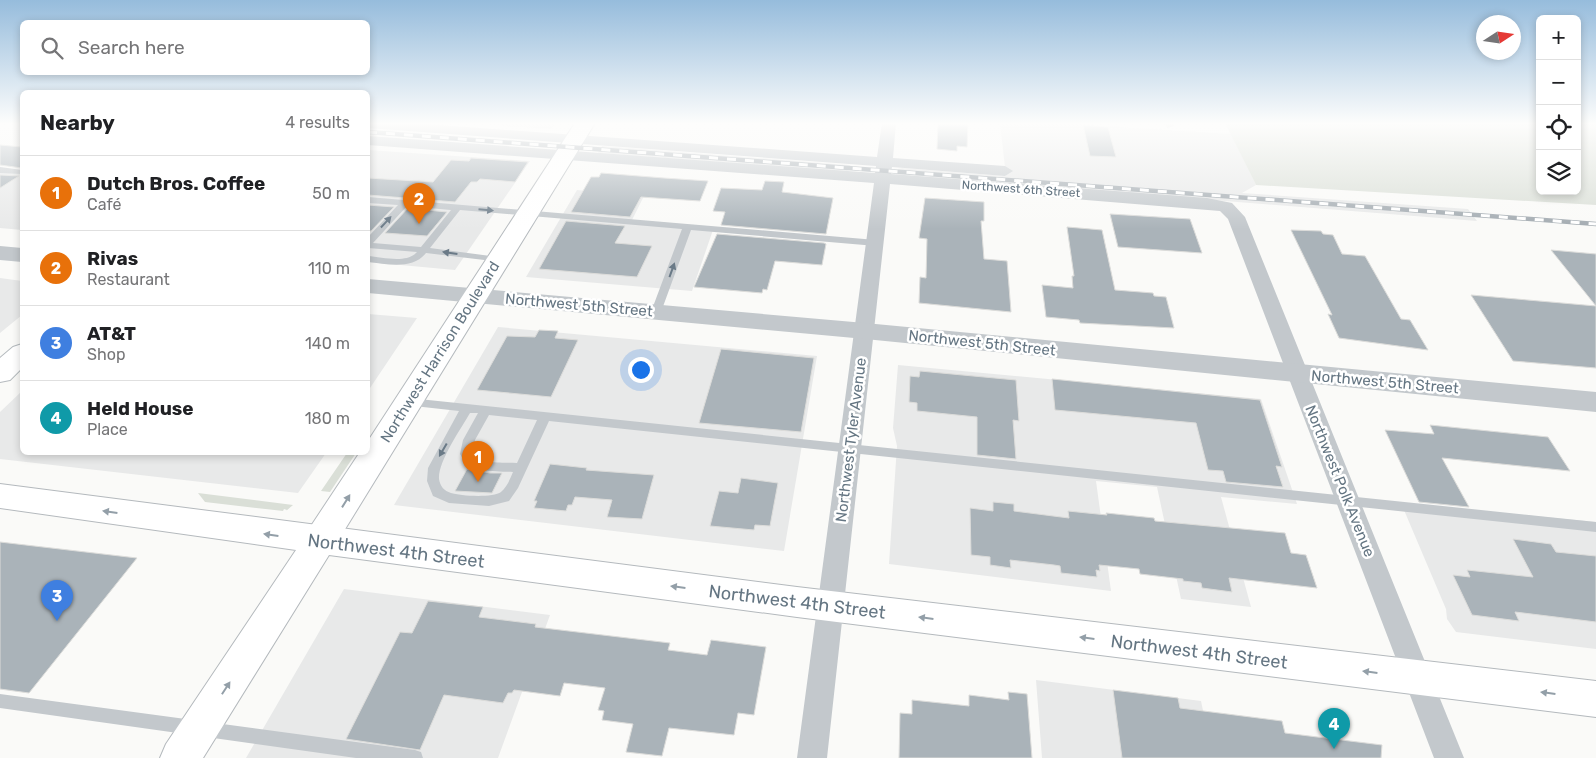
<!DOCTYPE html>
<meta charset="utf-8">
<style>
:root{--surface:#fff;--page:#f6f6f6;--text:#202124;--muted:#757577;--line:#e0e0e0;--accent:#0f766e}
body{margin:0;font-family:Rubik,sans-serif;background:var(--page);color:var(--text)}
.controls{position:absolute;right:15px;top:15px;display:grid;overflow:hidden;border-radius:8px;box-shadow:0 2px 8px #0003}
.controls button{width:45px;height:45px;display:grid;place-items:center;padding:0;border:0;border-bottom:1px solid var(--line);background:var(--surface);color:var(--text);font:25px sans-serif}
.compass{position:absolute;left:1476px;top:15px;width:45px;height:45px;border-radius:50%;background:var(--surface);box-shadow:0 2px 8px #0003;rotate:78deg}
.you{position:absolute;left:640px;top:369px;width:18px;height:18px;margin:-12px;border:4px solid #fff;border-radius:50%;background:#1a73e8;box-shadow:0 0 0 8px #1a73e833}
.badge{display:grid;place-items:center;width:32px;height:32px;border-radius:50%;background:var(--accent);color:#fff;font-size:16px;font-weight:700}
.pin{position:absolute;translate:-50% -41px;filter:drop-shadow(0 1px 2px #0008)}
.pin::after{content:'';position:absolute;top:26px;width:18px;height:15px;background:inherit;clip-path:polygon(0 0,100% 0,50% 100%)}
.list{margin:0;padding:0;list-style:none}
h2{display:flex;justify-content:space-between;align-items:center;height:65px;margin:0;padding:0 20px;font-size:21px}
h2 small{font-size:16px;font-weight:400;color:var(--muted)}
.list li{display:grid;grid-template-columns:32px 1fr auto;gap:15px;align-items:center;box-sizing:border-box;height:75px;padding:0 20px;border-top:1px solid var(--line)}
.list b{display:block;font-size:19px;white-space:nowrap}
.list p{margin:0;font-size:16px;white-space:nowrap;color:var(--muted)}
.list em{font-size:16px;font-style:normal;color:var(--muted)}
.icon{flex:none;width:28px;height:28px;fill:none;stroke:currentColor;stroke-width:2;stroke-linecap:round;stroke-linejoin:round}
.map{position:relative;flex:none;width:1596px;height:758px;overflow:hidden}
.search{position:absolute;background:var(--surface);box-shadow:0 2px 8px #0003;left:20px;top:20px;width:350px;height:55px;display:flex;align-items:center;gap:12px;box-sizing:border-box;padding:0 18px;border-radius:8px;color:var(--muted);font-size:19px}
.panel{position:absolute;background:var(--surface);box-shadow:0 2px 8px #0003;left:20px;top:90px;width:350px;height:365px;border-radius:8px}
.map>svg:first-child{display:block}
</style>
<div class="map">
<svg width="1596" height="758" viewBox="0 0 1596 758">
<rect width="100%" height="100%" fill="#fafaf8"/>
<!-- built -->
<path fill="#e8e9e9" d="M492,123H556L551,129L490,125Z
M1000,123H1056L1231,134L1256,185L1242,193L1468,209L1477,221L896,175L898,169L902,168L1006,176Z
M602,146L850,165L848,172L598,153Z
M368,150L530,161L455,270L368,262Z
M0,170L22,172V230L0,228Z
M577,190L644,196L632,220L714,227L692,291L526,277Z
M0,278L22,281V315L0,333Z
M368,314L417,318L368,391Z
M498,327L817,356L784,551L394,505Z
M898,365L1261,399L1297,504L1221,497L1251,607L1181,599L1157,487L1096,481L1111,591L889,564L897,446L893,428Z
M22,391V452L326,453L298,493L0,459V412Z
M1401,503L1596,522V649L1456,632L1447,619L1446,609Z
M344,589L550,615L498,758H246Z
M1036,680L1201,701L1213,758H1042Z"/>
<!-- green -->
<path fill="#dadfd7" d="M1225,123H1540V191H1577V123H1596V205L1256,185Z
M347,453H356L330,492L321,491Z
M198,493L293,505L286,511L287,510L284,509L283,511L205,502Z"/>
<!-- building -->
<path fill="#aab3b9" stroke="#dcdcda" d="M938,123H968L967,147L957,146V151L937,149Z
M1083,125L1108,127L1116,157L1090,156Z
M0,145L22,147V168L0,165Z
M471,158L528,162L515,182L480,179L477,182H471L455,202L368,195V178L433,182L451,160L469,161Z
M601,173L664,178L708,181L700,201L641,197L630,217L571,212L591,177H599Z
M0,175L19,176L0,188Z
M765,181L784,182L782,192L833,198L826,234L721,225L725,212L713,211L721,188L762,190Z
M925,198L984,202V221H981L984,259L1007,261L1011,312L919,303L920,277L926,278L927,239L919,238Z
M368,205L394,207L371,231H368Z
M408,208L447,212L427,236L385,233Z
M1110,214L1190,219L1202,253L1118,247Z
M566,221L625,226L615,243L652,246L637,277L539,269Z
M1067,227L1102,230L1115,290L1153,293L1154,296L1166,297L1174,328L1080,323L1079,320L1046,317L1042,285L1073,288L1072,276H1074Z
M1291,230L1321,231L1323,234L1333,235L1342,254L1365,256L1401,319L1410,320L1428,350L1339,338L1328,314L1332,315Z
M717,234L824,243L826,244L822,265L775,261L767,290L763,289L762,293L694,287Z
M1551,250L1596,254V368L1513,361L1471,295L1596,306Z
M539,330L558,331L555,338L578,340L551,397L477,390L507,336L535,337Z
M721,349L814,358L801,432L699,423Z
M920,371L1016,380L1019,421L1013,420L1016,459L977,455V417L917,411V403L909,402L910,376L919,377Z
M1052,379L1260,400L1282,467L1276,466L1283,487L1226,482L1223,471L1208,470L1196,423L1055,410Z
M1430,425L1548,437L1570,471L1442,458L1469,507L1419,502L1385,430L1434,434Z
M550,464L587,468L586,470L654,475L642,519L607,517L612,500L575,497L572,505H568L566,511L534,508L537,501H534Z
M467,469L490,473H502L492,493L455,491Z
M741,478L778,483L770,526L755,525L754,530L710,526L719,491L738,493Z
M993,502L1014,504V511L1069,518L1068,511L1107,515L1106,513L1154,518L1155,521L1285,533L1291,553L1306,555L1317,588L1229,578L1232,592L1202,588L1201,583L1183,581V579L1140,574L1139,569L1099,565L1100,571L1096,570L1097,577L1061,573L1060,566L1054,565L1010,560L1011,568L990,565V557L971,555L970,508L993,511Z
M1513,539L1551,544L1556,552L1596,556V622L1515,612L1519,621L1472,615L1453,575L1470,577L1467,570L1533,577Z
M0,542L137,558L29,693L0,689Z
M428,601L483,607L479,617L536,624L535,627L670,643L668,650L707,655L711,640L766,647L754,715L738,713L734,735L669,728L662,756L626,752L633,724L602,720L604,711L598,710L605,688L564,683L560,696L514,690L512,693H508L503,703L444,695L420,750L346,739L400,632L412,633Z
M1113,690L1178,698L1180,708L1282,721L1285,733L1382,745L1381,758H1122Z
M1008,692L1027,694L1032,758H899L900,713L912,714V700L969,706V695L1009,700Z"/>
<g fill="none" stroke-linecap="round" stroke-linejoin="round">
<!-- primary casing -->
<g stroke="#b5babe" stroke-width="2">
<path id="primary" d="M575,123H595L331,552L319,556L307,552L303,542L307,532L360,452H368V441Z
M22,344V368L10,380L0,382V358L13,347Z"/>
</g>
<!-- trunk casing -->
<g stroke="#b4b9bd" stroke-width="2">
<path id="trunk" d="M0,484L797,587L1596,681V717L797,617L329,555L203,758H160L166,744L296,550L0,508Z"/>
</g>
<!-- service -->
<path fill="#c3c8cc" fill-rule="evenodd" d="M1165,123H1173L1174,126L1167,128Z
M0,167L22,170V174L0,173Z
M368,197L876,240L881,243L876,246L691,230L661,312L656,315L651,312L682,229L460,210L430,248L498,257L503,260L501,262L426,253C413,270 387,264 368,262V256C382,257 407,264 417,252L368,248V237L398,205L368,203ZM407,206L451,210L421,247L373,243Z
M409,398L1596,522V532L549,421L518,488L509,501L489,506L449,503L433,496L427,481L428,468L459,411L405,405L403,402L405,399ZM470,413H478L463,440L460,454C470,473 494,471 513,472C510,479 507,487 501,492C493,498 460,496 451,493C444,491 440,486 439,479C438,461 461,429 470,413ZM489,415L537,420L517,463C504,462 481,465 472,454L475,440Z
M0,694L415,750L421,752L423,758H356L0,708Z"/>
<!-- minor -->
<path fill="#c3c8cc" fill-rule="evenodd" d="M368,123H412L877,157L882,123H896L893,158L1005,166L1013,171L1005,176L892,167L891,174L1207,198L1232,203L1245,217L1464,758H1434L1228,219L1220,211L890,184L827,758H797L874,183L368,145V136L875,173L876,166L368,128Z"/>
<!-- tertiary -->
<path fill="#c3c8cc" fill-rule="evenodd" d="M0,246L22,248V262L0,260Z
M368,279L865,323L1596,392V412L865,339L368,293Z"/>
<!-- primary -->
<use href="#primary" fill="#fff" fill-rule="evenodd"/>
<!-- trunk -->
<use href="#trunk" fill="#fff" fill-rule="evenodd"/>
<!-- rail casing -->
<g stroke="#a2aab0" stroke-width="4.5">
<path id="rail" d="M368,132L1596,224"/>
</g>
<!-- rail -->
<use href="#rail" stroke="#fff" stroke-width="3" stroke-dasharray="9" stroke-linecap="butt"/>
</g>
<!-- one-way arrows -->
<defs><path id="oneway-solid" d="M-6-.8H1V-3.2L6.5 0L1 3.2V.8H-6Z" transform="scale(1.25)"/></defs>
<g fill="#6a7a87">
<use href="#oneway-solid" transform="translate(486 210) rotate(5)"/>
<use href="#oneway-solid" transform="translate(386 222) rotate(-47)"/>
<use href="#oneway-solid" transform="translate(450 253) rotate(-172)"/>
<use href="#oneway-solid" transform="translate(672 270) rotate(-70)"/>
<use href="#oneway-solid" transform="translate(443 450) rotate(120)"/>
</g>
<g fill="#939fa8">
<use href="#oneway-solid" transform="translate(346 501) rotate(-58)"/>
<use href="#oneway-solid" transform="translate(110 512) rotate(-172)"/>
<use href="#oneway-solid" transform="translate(271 535) rotate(-172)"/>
<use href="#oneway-solid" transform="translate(678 587) rotate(-173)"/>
<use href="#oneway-solid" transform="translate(926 618) rotate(-173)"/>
<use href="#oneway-solid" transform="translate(1087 638) rotate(-173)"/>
<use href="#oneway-solid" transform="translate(1370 672) rotate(-173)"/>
<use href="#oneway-solid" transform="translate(226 688) rotate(-57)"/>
<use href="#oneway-solid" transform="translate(1548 693) rotate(-173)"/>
</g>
<!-- sky -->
<linearGradient id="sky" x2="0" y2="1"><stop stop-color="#96bcdc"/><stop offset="0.54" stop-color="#fdfdfc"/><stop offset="1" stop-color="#fdfdfc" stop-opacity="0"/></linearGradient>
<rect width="1596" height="229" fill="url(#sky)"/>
<g text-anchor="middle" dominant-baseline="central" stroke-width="5" stroke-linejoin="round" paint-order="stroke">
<!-- far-street labels -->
<g font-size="12" fill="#657683" stroke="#fff">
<text transform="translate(1021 189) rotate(4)">Northwest 6th Street</text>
</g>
<!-- street labels -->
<g font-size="15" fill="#657683" stroke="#fff">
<text transform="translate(579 305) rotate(5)">Northwest 5th Street</text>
<text transform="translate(982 343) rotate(6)">Northwest 5th Street</text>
<text transform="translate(440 352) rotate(-58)">Northwest Harrison Boulevard</text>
<text transform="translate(1385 382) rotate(5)">Northwest 5th Street</text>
<text transform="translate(851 440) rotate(-83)">Northwest Tyler Avenue</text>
<text transform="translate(1340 481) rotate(68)">Northwest Polk Avenue</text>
</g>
<!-- near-street labels -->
<g font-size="18" fill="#657683" stroke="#fff">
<text transform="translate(396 551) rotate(7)">Northwest 4th Street</text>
<text transform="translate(797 602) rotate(7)">Northwest 4th Street</text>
<text transform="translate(1199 652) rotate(7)">Northwest 4th Street</text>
</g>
</g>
</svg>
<div class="controls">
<button>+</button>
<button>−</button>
<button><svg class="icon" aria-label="locate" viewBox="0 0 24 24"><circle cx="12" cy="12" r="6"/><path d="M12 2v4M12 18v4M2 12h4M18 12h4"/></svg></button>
<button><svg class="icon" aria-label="layers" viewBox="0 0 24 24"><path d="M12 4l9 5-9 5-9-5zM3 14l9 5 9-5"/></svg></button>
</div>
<svg class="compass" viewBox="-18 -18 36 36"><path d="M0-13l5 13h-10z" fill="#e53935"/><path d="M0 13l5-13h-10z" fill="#757577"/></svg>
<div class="you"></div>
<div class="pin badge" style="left:478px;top:482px;background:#e8710a">1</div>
<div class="pin badge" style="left:419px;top:224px;background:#e8710a">2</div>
<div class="pin badge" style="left:57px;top:621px;background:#3f7fe0">3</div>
<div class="pin badge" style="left:1334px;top:749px;background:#0f9aa8">4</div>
<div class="search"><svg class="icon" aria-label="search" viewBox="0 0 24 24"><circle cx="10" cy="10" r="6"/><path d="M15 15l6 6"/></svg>Search here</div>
<section class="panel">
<h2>Nearby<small>4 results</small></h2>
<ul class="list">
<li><span class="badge" style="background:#e8710a">1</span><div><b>Dutch Bros. Coffee</b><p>Café</p></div><em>50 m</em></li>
<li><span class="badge" style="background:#e8710a">2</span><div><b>Rivas</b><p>Restaurant</p></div><em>110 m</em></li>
<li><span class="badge" style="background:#3f7fe0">3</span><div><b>AT&amp;T</b><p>Shop</p></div><em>140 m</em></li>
<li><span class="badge" style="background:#0f9aa8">4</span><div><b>Held House</b><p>Place</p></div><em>180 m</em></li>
</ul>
</section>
</div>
